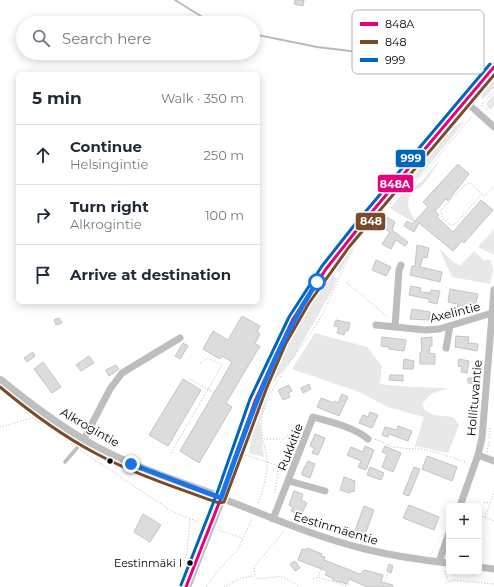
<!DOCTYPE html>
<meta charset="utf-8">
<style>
:root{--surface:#fff;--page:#f2f2f3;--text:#1f2937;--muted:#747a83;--line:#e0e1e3}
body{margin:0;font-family:Montserrat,sans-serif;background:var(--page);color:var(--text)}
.controls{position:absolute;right:12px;bottom:12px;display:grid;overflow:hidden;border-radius:6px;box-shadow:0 2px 10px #0003}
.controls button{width:36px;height:36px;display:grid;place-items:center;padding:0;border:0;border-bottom:1px solid var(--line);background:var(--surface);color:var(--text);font:20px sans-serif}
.stop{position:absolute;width:12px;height:12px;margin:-9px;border:3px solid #1a73e8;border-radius:50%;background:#fff}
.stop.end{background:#1a73e8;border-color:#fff;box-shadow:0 1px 4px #0008}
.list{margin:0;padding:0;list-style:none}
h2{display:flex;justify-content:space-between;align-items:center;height:52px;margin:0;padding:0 16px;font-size:17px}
h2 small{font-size:13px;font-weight:400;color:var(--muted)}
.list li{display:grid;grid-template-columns:26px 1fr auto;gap:12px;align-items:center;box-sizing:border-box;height:60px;padding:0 16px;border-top:1px solid var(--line)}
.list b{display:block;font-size:15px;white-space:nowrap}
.list p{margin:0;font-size:13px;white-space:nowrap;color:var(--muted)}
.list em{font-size:13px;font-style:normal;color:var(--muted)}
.icon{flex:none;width:22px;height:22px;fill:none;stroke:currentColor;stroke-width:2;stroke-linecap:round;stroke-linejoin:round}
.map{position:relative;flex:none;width:494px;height:587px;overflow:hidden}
.search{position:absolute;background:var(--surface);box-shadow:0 2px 10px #0003;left:16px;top:16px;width:244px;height:44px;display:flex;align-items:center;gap:10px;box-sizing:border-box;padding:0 14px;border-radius:22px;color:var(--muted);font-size:15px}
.panel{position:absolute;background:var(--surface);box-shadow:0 2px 10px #0003;left:16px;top:72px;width:244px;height:232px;border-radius:6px}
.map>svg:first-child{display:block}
</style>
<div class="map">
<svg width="494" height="587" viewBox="0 0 494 587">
<rect width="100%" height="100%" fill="#fff"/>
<!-- green -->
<path fill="#e8e8e8" d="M494,76V88L482,100C479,91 488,83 494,76Z
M494,94V106L490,110L486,104Z
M465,121L421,175L401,190L384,207L397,189L429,156L455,126Z
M440,160C434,169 429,178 422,186C419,189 414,190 412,193C403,204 412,216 418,225L390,208L401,195L421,182Z
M494,229V255L478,247Z
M363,231L339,273L334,269L336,265Z
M439,248L453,262L460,266L474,251L485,261L487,259L491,261L493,269L490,284L452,277Z
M332,275L337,279L333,289L294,357L272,384L260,421L264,457L249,453L252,436L260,410L283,353L298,323L329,276Z
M315,333L367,347L382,366L380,384L412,387L448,388L431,394L422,404L425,410L434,415L453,417L459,425L448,453L415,446L424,417L388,407L359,392L292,369Z"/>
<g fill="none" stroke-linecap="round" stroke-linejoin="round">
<!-- stream -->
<path stroke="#bababa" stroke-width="2" d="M175,0L212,23
M253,34L317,47L483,67"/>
</g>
<!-- building -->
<path fill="#dcdcdc" stroke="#c4c4c4" d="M295,0H304L303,6L294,4Z
M458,164L469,174L448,201L446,199L435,211L439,215L437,217L453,232L481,200L493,210L464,243L462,241L453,251L419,223L414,232L404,226L407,221L412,224L428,207L423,202Z
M387,217L395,222L392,230L408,242L405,246L396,240L391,249L382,244L390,232L383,228Z
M417,245L429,248L427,258L423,257L420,267L442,272L440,282L410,275L412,266H415Z
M376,260L391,267L386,276L372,270Z
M411,286L421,288L420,292L430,293L431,290L440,291L437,304L429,302V299L409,295Z
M450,289L478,294L475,307L466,305L465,313L457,311L458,304L448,302Z
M412,309L430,312L429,320L410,319Z
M242,316L260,326L257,332L260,334L255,344L260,346L226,403L232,407L199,463L180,451L232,362L222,356L220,359L203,349L213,331L228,340Z
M59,318L62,323L56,325L54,320Z
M336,320L350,323L348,331H345L344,335L337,333L339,327L334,326Z
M456,336L469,337L468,343L478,344L477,351L455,347Z
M382,337L406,340L404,351L389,349V347L381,346Z
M432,337V346H430L429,353L435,354V364H420V352H422L421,338Z
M183,343L188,346L180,359L175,356Z
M33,352L35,356L27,362L24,358Z
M89,356L94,363L81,371L76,365Z
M404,359L414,361L413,369H403Z
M459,359L469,361L467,373L461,372L462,367L458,366Z
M43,362L61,387L52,393L34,369Z
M116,365L119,369L109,376L106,370Z
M390,375H403V381L389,380Z
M468,378H479V384L468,383Z
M183,379L201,390L168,446L149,435Z
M309,384L311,389L303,393L301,388Z
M289,385L292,391L288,393L290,397L283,400L278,390Z
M342,394L348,397L339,416L317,407L321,398L334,403L335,401L338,403Z
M370,412L378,415L372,428L359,423L363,415L368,417Z
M398,426L412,431L408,441L389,434L388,437L382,435L385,427L397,430Z
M315,434L325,438L318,455L312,453L314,448L310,446Z
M365,446L374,450L366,470L358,467L361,461L347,455L351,447L363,452Z
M385,446L401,453L393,472L382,467L387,454L382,452Z
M427,456L457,467L452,481L422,469Z
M308,461L315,464L310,478L302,475V472Z
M370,467L384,473L381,480L367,475Z
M414,467L420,469L409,496L403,494Z
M344,477L355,481L354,492L351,491L350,493L340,490Z
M294,491L303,494L301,500L307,503L301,515L291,511L293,507L289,505Z
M409,505L439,517L434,530L403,518Z
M364,506L374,510L363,540L353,536Z
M143,514L161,525L150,542L134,532Z
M307,548L322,554L321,556L325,557L324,560L360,574L364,570L383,575L381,582L393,585V587H367L349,579L347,584L332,580L333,578L325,575L327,571L298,560L302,549L306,550Z
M295,561L300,568L295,571L290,564Z
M389,564L393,566L391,573L387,571Z"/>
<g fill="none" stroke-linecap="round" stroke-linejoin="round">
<!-- path -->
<path stroke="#b8b8b8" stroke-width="1" stroke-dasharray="1 2" stroke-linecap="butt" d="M483,105L490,113
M481,106L494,91
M482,194L454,225H451L442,218L441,210L466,184L470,183L483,195L485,196L494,186
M390,204L399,194L423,175L472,116
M346,282L388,317
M189,379L215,393
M25,412L41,424
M0,427L32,418
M489,438L490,427
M264,439H283L303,426
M375,439L393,447L410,449L417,448L439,453L467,463
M66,440L73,445
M80,450L173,512L199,522
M487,452L489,441
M171,453L222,365L208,358L199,364
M245,455L276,465L278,470L275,494
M484,502L489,503
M258,503C263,489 268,476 267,459C265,446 259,431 262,417C270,380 305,347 323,313C334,292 341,270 353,250
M479,515L494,521
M485,517L494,493
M218,530L242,538
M284,531L254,567L255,576L257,579C281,578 278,571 299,587
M430,554L435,550
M184,561L187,553L190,519
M322,567L318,577L346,586L348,584
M445,571L448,580
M313,579L318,577
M446,583L453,580L494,584
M206,587L216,573L238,549L252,519
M224,587L241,578L254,576
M383,587L388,574"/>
<!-- lane -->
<path stroke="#bdbdbd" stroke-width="3.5" d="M65,462L82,442"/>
<!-- street -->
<path stroke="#bdbdbd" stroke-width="7" d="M465,101L494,127
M376,325L425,330L439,329L492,313
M395,327L399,270L401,265
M446,348L450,326
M83,441L110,389L122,373L180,338
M478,455L494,461
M289,481L325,491
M221,498C268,516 315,537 365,549C393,556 421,560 449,563
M460,506L478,455L482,438L494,290
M273,519L313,417C331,422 354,427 368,439
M439,562L449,533
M479,567L494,569"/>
<!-- secondary -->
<path stroke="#bfbfbf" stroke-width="10" d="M0,381C26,402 53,423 82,440C125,466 174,481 221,498
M186,587L221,498L255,401L293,319L326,269L360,226L494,67"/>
<!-- bus-1 casing -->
<g stroke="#fff" stroke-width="6">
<path id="bus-1" d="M186,587L221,498L255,401L293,319L326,269L360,226L494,67"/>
</g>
<!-- bus-2 casing -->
<g stroke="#fff" stroke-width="6">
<path id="bus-2" d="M0,387C30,412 61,435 95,453C134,474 177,488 219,503L224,502L267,387L286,343L309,303L349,247L494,75"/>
</g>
<!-- bus-3 casing -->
<g stroke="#fff" stroke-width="6">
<path id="bus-3" d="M181,585L216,496L250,399L289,317L322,266L356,223L490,64"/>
</g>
<!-- bus-1 -->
<use href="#bus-1" stroke="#e5007d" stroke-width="3"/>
<!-- bus-2 -->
<use href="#bus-2" stroke="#7a4b2a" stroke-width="3"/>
<!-- bus-3 -->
<use href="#bus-3" stroke="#0065bd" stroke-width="3"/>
</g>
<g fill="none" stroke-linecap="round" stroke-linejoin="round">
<!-- route -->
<path stroke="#1a73e8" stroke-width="5" d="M131,464L221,498C248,422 273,350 317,282"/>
</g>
<!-- markers -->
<g fill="#000" stroke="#fff" stroke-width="1.5">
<circle cx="110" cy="461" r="3.5"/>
<circle cx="190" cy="563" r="3.5"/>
</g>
<g text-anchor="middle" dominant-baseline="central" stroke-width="3.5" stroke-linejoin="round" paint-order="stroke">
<!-- bus labels -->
<g font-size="11" fill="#000" stroke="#fff" text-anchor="end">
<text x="182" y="563">Eestinmäki I</text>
</g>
<!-- street labels -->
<g font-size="12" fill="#000" stroke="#fff">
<text transform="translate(455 312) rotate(-14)">Axelintie</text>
<text transform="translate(474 398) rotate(-85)">Hollituvantie</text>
<text transform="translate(90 427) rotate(30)">Alkrogintie</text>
<text transform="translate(290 447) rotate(-69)">Rukkitie</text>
<text transform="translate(336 528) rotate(17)">Eestinmäentie</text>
</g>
</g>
<!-- legend -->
<rect x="352" y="10" width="132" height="64" rx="6" fill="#fff" stroke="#b2b2b2" stroke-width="1"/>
<rect x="360" y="22" width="18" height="4" fill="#e5007d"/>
<rect x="360" y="40" width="18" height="4" fill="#7a4b2a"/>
<rect x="360" y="58" width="18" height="4" fill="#0065bd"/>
<g font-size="11" fill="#000">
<text x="385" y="28">848A</text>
<text x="385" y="46">848</text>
<text x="385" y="64">999</text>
</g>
<g stroke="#fff" stroke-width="1.5">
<rect x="395" y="149" width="31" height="19" rx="4" fill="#0065bd"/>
<rect x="377" y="174" width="37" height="19" rx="4" fill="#e5007d"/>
<rect x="355" y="212" width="31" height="19" rx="4" fill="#7a4b2a"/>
</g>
<g font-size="11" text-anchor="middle" font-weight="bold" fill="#fff">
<text x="411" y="162">999</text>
<text x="395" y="188">848A</text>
<text x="371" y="225">848</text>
</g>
</svg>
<div class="controls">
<button>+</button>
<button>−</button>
</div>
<div class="stop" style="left:317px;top:282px"></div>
<div class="stop end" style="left:131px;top:464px"></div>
<div class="search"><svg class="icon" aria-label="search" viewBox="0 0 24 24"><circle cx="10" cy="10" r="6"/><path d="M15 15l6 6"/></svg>Search here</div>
<section class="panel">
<h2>5 min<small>Walk · 350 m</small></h2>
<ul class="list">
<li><svg class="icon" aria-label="ahead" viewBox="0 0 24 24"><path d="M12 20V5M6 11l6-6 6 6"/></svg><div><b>Continue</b><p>Helsingintie</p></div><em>250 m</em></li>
<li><svg class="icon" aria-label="right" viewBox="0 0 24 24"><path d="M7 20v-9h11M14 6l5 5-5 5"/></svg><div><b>Turn right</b><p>Alkrogintie</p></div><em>100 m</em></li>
<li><svg class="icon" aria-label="arrive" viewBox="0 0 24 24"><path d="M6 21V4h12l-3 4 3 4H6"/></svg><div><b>Arrive at destination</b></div></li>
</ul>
</section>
</div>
